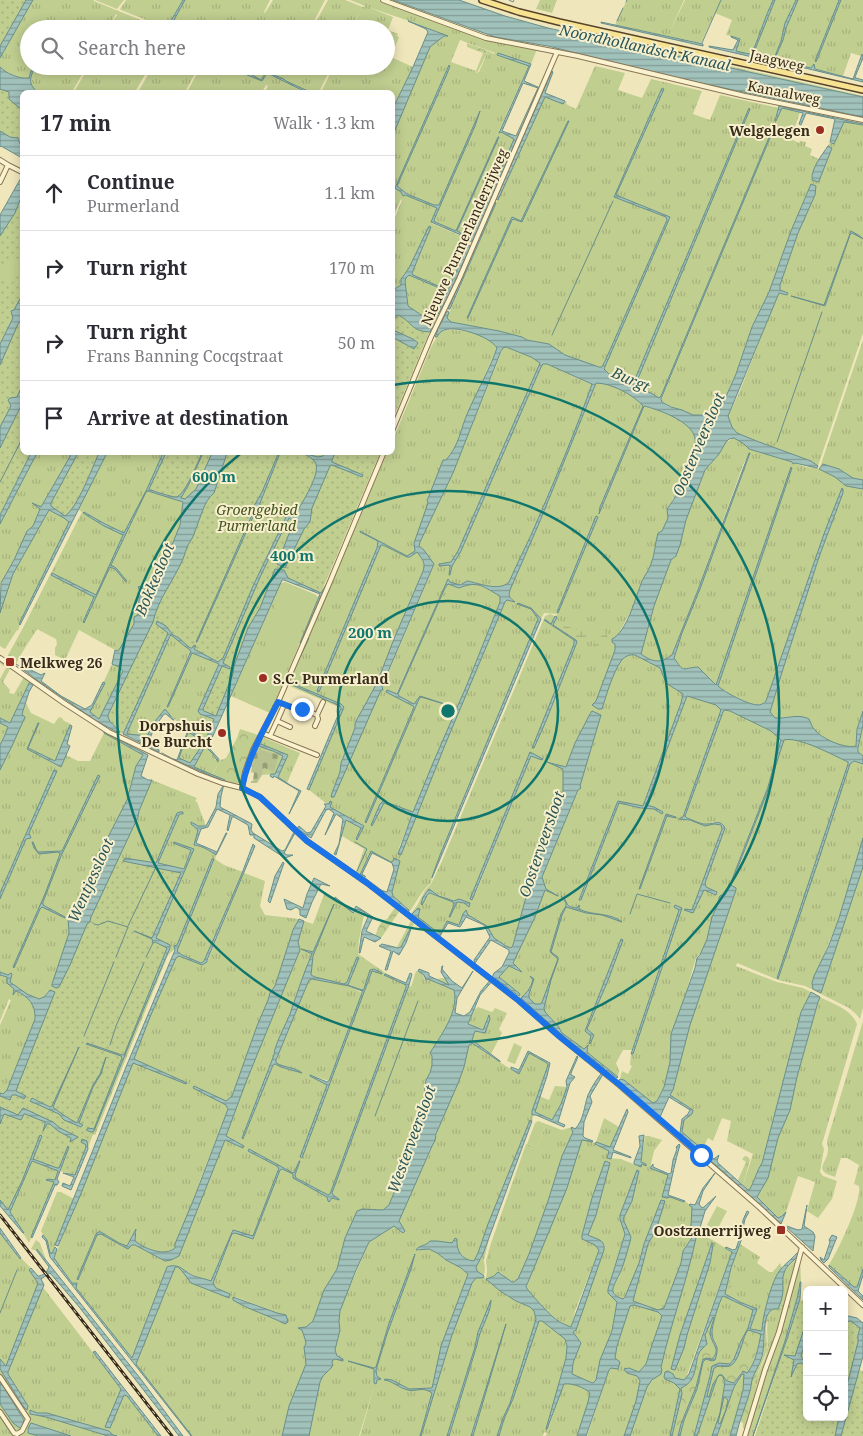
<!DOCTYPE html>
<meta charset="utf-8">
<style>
:root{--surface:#fff;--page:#f2f2f3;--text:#2b2b33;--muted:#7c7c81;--line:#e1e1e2}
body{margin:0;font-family:"Noto Serif",serif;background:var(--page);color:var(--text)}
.controls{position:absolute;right:15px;bottom:15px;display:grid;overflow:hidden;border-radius:8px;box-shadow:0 2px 12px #0003}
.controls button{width:45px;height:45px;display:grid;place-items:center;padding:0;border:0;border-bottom:1px solid var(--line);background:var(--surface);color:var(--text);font:25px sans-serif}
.stop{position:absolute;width:15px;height:15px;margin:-11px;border:4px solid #1a73e8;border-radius:50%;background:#fff}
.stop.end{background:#1a73e8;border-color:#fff;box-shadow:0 1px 5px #0008}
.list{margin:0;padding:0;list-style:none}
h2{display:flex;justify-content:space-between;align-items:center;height:65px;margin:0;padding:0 20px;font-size:21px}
h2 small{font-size:16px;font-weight:400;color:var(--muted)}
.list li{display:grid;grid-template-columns:32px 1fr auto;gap:15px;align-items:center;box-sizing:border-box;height:75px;padding:0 20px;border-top:1px solid var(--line)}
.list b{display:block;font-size:19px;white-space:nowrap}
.list p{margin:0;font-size:16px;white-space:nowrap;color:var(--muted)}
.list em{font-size:16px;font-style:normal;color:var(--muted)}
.icon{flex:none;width:28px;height:28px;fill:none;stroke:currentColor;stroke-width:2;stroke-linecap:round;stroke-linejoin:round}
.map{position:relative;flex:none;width:863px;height:1436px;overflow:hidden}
.search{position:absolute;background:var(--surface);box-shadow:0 2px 12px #0003;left:20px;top:20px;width:375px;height:55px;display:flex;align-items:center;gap:12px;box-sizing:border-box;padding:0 18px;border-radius:28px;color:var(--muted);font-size:19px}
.panel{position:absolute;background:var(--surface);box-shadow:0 2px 12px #0003;left:20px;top:90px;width:375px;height:365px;border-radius:8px}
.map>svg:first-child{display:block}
</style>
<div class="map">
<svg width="863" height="1436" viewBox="0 0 863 1436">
<defs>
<pattern id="grass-tufts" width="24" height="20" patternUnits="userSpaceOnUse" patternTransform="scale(1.25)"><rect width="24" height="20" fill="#c0ce90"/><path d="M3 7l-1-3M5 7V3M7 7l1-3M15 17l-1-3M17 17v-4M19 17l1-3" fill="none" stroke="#a6b17c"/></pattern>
<pattern id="forest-crowns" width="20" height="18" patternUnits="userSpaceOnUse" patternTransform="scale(1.25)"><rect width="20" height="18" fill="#c0ce90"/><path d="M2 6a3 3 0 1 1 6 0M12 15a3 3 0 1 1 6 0" fill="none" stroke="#a6b17c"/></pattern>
<pattern id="wetland-marsh" width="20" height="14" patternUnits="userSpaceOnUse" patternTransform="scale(1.25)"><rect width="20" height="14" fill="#c0ce90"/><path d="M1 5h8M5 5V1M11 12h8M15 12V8" fill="none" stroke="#a6b17c"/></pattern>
<pattern id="cemetery-stones" width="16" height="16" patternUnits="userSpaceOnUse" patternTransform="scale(1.25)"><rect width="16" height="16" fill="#b7c290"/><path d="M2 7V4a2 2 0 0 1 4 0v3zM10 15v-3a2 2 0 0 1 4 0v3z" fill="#969e75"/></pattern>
<pattern id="park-dots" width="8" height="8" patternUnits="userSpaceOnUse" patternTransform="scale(1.25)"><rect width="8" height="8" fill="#c0ce90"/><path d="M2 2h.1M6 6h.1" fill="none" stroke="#a6b17c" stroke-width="1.8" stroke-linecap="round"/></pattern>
<pattern id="water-rules" width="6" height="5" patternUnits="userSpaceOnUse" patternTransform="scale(1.25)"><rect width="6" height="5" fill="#a1c1bb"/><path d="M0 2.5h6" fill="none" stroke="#849d97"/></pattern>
</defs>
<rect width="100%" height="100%" fill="#f0e6bc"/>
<!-- grass -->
<path fill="url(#grass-tufts)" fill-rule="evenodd" d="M33,0H94V1L148,23L149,21L121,10L120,9L126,0H183L168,26L151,22V24L164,29H109L117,15L116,14L108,29H29V66H87L72,92H37C29,84 29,84 32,72L31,71L29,78C19,79 7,74 0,67V58Z
M95,0H124L117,9Z
M185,0H270L264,12L265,13L273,0H325L310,29H169Z
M328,0H345L363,7L365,6L350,0H378L487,40L537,49L531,64L498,54V55L529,65L499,131L515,139L473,235L447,291V293L434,318L435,319L447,299L446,304L435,324L408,306L405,281L406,278L409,275L444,290V289L412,275V273L431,227L409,269L403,275L401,279V285L393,290V222L402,200L401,199L393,217L392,135L430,47L445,35L415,23L368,7L393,17L388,30L398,34L397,36L399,37L391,57L413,67L393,108L392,92H321L334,66H386V29H352L360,10L351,29H312ZM460,40L495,53L494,54L488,51L479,72L476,73V71L451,62ZM450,66L447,74L397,186L407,194L434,205H439L446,192L434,220V222L456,231L498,137L457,232L461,236L431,223L437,208L405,195L403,196L401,192L395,188Z
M540,0H557L552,13L536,9Z
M627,0H684L669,33L685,0H773C765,17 760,34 753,51C759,43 761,35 764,26C767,17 772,8 775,0H796L785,23L781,41L775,55L779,50L786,28L798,0H839L815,61L816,62L841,0H863V55L861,56L851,53L843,76L815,69L814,68L775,61L736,51L740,39L731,36L726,35L732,20L715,13L701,43L615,25Z
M583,36H592L636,45L863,96V97Z
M89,66H150L135,92H74Z
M153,66H199L185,92H138Z
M201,66H236L235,69L262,81L266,73L306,92H265L268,86L266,85L262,92H187Z
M237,66H332L319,92H310L286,81L285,79L266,72L261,80L237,68Z
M595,66L625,73L618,90L642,98L651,79L702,91L693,114L710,120L720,95L779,108L775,120L776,121L782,108L800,112L791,139L799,143L800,141L806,142L805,146L812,149L810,155L819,159L811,179L818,182L830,146H828L830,142L831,144L844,122L863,125V238L851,231L849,238L852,233L863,239V333L818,466L811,461L759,442L737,433L732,427L728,416L739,393L779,292L787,294L780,290V285L798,233L815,195L811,184L791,231L769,292L752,327L736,374L720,410C712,412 704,415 696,415C688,415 668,405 661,401L772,133L775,123L661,396L659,399C652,393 643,390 636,384L637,381L749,108L646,355L635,379L632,383L609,374L603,369L670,217L616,196L664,89L663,88L615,196L666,217L667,220L606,359L602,367H599L565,355L549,344L527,340L522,337L499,331L451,322L447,318L496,203L545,96L563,104L565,101L567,102L566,104L576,109ZM568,121L522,222L513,219L512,220L467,318L511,219L512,217L521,221ZM848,238L825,306L795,297L824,305Z
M446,330C462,330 487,332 497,348L464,423L458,443L446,460L414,543L416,551L407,556L361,531L360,532L378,541L377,548L317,691L318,692L381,545H383L407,557H410L417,552L423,560L425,565L394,639L377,683L355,723V728L341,763L340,772L332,793L382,688L434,565L424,550L419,546L420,542L453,473L503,348L506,347L531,357L540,363L458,551L451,562L439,566L449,565L450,567L449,575H450L452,566L461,551L541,367L543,364H547L593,385C576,430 557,475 538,519C529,541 518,561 509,582C499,592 480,583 467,581C460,585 453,587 448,579L396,694L386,690L413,706L414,707L365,822H366L419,699L421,697L453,707L420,696L414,704L399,696L398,694L445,588L448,584L459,588C479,580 483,587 501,596L500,602L466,687L469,688L505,602L507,600L514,602C510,597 508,597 510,590L540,521L596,383C611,384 633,394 643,406L600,507L599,514L644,406C657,409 688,420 694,435C697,441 694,458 694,466L688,473L667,509L668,518L662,531L658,533L651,566L637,595L635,603L617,637L615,650L596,701L593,704L602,709C607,693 612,675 621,661C624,656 630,654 635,655L660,668L666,683L683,694L681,703L643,806L618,801L579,899L581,900L619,803L641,808L654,809L662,814L654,807L646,805L687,696L716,705L721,710L683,818L680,819L690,820L705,826L714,824L721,825L722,829L692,910L685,909L694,911L703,890L715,895L717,892L706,887L705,883L725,828L723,824L713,822L706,825L687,818L685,816L723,712L725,710L730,711L771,731L781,739L768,787L736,869L733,880L737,873L767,793L784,740C798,736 833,755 848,761V764L777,978L778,979L850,764L854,761L863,764V838L839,918L812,983L813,989L821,993L863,867V1008L860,1019L856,1014L849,1008L805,986L778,980L737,963L736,966L777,982L803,988L811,992L801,1012L762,1163L759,1168L750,1189L748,1190L743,1185L753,1154L727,1141L731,1121L722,1118L713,1141L708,1138L702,1150L682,1132L684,1120L692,1114L693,1110L670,1095L673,1090L690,1025L736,890L730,884C727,894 720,899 716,907C710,920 708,949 696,958L685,996L671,1034L670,1062L664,1087L660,1094L657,1101L653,1103L620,1079L622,1071L628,1074L632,1066L630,1065L631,1054H633L680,909L678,908L679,909L632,1050H623L616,1063L619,1071L618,1077L588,1053L587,1051L589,1046L584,1049L562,1033L558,1026L545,1012L542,1002L539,1005L535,1004L529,998V994L534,979L524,996L521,998L519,997L520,994L498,978L509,965L521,972L512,963L535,917L545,890L558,896L546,889L542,877L579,789L585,767L590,714L575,743L566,767L547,761L563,769V795L553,825L543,848L541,854L533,871L513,945L510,948L494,938L483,923L468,915L466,911L463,914L459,925L447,921L441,933L436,931L417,917L420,909L419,908L412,915L431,930L410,915L418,904L425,890L431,884L442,861L545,616L550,614L555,616L551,624L544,620L574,640V644L534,748L546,721L577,642L576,640L553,625L557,614L544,613L541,619L539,617L440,855L432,877L431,883C421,891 416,903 408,914L393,900L408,911L409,909L393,896L392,892L400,861L392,862L371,851L361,873L360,874L365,878H364L356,872L364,849L342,836L346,820L361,828L358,840L363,826L330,807L332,802L329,804H327L309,790L318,764L341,708L287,685L289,684L387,453L392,452L393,440L431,347L440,332ZM597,516V517L558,613L557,612ZM442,744L401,855L399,848L412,815L384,803L372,825L383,801L413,813ZM520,783L473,900L495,839ZM666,814L676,817V818L667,816L640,889ZM429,889C442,898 454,901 470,903L467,904L457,902L450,917H449L454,905L453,902L430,893L421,905L423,896ZM621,939L622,940L607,983L587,1030L594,1035L589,1043L592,1036L585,1031Z
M863,340V480L853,478L839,469L823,464L820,467Z
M734,438L744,444L749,449L806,467L817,468L835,477L846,486L863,489V711L857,729L856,746C842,750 827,740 816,732C810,728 805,719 798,717C790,715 782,719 774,718L770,712L783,669L819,557L843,493L842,488L825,531L766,701C764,703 763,704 759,705C750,706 724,692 718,686L792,467L716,685L698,667C682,670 683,671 674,658L682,633L700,589L750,454L749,453L743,465L698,590L672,655C660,664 652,662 641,654L654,606L671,560L676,556L680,545L686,520L705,470L719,454L726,442Z
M163,452L202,453L182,510L180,525L168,555L157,571L155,580L141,594L139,599L138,615L134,617V624L119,650L117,651L115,650L79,630L65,660L55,655V648L57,644L56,639L37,629C30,641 22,651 16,664L7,657L25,624L82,512L77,509L19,624L20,625L18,631L17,630L5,649L0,646V613L13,574L49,510L68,519L64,516L78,453Z
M37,453H72L39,511L33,526L27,531L14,560L0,584V523Z
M335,453H380L321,593L286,573L215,716L205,741L206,747L213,754L216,761L218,758L221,760L211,776L176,762L188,732L165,710L156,720L147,736L119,733L120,732L108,716L98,722L88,715L112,664L120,667L127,675ZM186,647C198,649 213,657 222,666L192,653L167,707L190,653L191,651Z
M285,582L316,595L319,598L270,713L231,696L281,583Z
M0,661L10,669L3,682L10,690L9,693L14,694L24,677L30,681L10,723L0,720V679L6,668L0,663Z
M26,703L31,713L54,724L59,717L62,718L64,721L71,724L55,761L28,748L38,723L27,749L61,767L66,755L78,761H90L104,733L143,755L136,766L127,800L107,839L101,846L97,862L78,917L69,919V933L52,986L91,917L138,817L139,811L152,780L197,798L195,801L197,802L206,826H198L191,822V824L198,830L194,845C203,846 210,851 216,855L215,859L224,865L243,872L204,961L201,963L182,955L177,951L178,946L214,859L175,949L168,955L95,1135L65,1122L48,991L44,997L39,999L27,994L9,982L12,974L10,973L9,975L0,972V899L26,839L31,838L29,833L56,772L54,771L0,893V770L12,746ZM177,813H183L179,815L157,864L184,869L191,850L174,843V842L190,848H193L156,939L170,945L94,1131L159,925L125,858L156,863Z
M0,723L8,727L5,735L0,745Z
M863,725V756L858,752Z
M264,736H265V738L300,753L287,783L278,777L288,755L258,745Z
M244,873L265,881L260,906L265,915L299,919L293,930L275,986L270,993L268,1000L257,1026L232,1096L226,1101L194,1087V1088L226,1105C230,1112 225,1119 221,1126C214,1148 203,1169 197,1191C193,1204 188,1219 181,1231C178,1236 178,1248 171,1251C162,1256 142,1247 135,1241L137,1230L133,1234L127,1246L119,1243L101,1232L96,1234L77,1280L97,1235L101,1234L126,1248L132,1245H135L165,1261L188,1234L225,1140L242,1148L244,1146L226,1136L246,1082L300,950L298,942L304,921L313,924L325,892L364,915L359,940L358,954L384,972L411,987L416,971L422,972L425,980L445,978L450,985H448L436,980L454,990C459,1012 441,1035 430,1053L432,1056V1065L430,1073L426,1080L422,1112L419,1118L414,1135L412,1140L407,1145L402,1156L400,1178L389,1205L383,1210L362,1209L357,1211L345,1238L337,1269L324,1290L313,1321L306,1327L299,1328L302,1330L305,1339L306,1344L304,1347L306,1364L289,1406L282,1436H192L136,1364L176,1265H172L167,1267L132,1358L76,1288V1282L72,1283L54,1258L133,1062L187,1084L134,1060L150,1017L176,958L179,956L202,965L207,962ZM326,923L313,957L311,975L315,977L344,984L347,982L354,973L348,984L362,990L364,989L371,970L374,969L382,973L372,971L301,1158L300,1157L328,1085L310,1075L329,1081L362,993L349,986L312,979L309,980L276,1060V1063C284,1068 294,1068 302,1073L275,1064L273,1065L244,1138H242L274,1055C274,1046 286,1024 290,1014C297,994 303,974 312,954L302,950L313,952ZM406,987H408L332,1193L333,1195L339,1199V1200L327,1197L293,1178V1174L282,1169L280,1170L254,1238L235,1233L233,1234L213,1283L216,1288L230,1294L229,1298L191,1283L184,1270L193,1275L211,1281L233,1230L253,1237L279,1168L275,1165L249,1150L293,1173L295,1171L298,1161L300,1162L295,1175L296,1178L328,1195L330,1194ZM236,1297L277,1313L286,1315L288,1322L285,1324C268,1315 250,1310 233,1300Z
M0,975L7,977V983L14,989V995L15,991C28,996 36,1005 35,1019L7,1090L3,1094L0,1093V1025L11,1000L9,999L0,1021Z
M820,997C833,1004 851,1009 857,1024L822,1144L824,1149L820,1172L823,1176L837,1181L832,1199L818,1218L807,1211L815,1182L798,1176L786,1212L778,1218L757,1197L762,1190L778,1138L790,1110L797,1077L818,1002Z
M478,1007L492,1012L495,1008L507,1013L499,1029L502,1033L491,1054L472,1040L475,1031L485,1033L488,1016L484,1030L468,1024L475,1009Z
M863,1021V1269L857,1288L854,1287L829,1265C838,1250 862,1201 859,1186L854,1184L859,1165L847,1158H841L835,1177C811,1170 828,1164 828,1149C828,1146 827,1144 827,1141Z
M472,1043L490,1056L517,1073C523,1068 524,1059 529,1053L547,1063L548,1065L536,1098L532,1121L531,1120L499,1196L478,1253L474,1261C462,1259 456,1251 457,1239L455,1238L452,1244L430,1242L427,1245L417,1248V1251C432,1245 436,1254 447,1261C454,1265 461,1268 468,1273L441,1346L432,1388L427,1389L432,1393L420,1436H360L374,1387L359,1436H309L310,1424L314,1414L316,1398L320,1382L323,1375L331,1368L332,1361L335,1359L343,1360L337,1356L335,1350L340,1330L339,1321L340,1311L345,1298L369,1242L394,1226L403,1233V1229L399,1221L431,1150L445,1111L459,1081L464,1067L469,1045ZM416,1254L387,1334L376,1370L379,1379L374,1383V1369L348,1361L374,1368L376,1367L389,1323Z
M555,1086L567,1087L561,1104L552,1120L535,1112L539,1096L549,1100Z
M604,1118L619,1127L610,1147L596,1142Z
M538,1121L562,1130L572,1127L573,1132L562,1156L548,1201L529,1254L518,1279L514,1282L508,1280L501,1273L487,1278L500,1291L516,1301L530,1307L534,1311L536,1320L510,1403L503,1418L497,1436H473L493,1364L471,1436H449L477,1345L479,1333L490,1306C481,1318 478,1334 475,1347L447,1436H421L452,1335L472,1283L476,1278H483L484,1276L477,1271L476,1265L481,1259L490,1235L484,1260L485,1269L484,1276L486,1279L487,1270L486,1261L490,1246L526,1144L537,1147L545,1127L535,1123Z
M645,1136H649L662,1140L654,1151L650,1168L668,1175L663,1197H670L684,1202L685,1201L692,1207L691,1226L692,1233C708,1235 718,1244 732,1252L686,1378L682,1381L675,1378L665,1372L664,1376L665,1379L674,1383L680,1389L670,1436H630L647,1387C652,1380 658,1377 662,1370L661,1367C670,1324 687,1282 696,1238L692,1236L683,1251L681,1263L664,1308L658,1310L632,1301L648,1244L656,1230L652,1226C649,1232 646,1238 644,1244C639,1259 634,1287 623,1299L618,1297L613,1292V1288L620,1275L631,1237L623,1219L632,1201L627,1200L622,1210L620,1219L625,1233L608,1289V1293L617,1302L612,1331L596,1380L593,1383L571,1374L573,1363L581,1343L573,1332L576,1330L604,1250L605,1245L588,1235L596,1215L610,1163L605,1162L592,1198L582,1235L584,1240L595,1245L599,1250L575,1311L572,1326L569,1327L554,1318L526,1289L582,1140L593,1142L609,1151L607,1158L621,1159L638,1166L641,1164H646L641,1162ZM712,1243L713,1245C708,1276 696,1304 687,1334C683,1346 680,1358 674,1370L680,1335Z
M32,1161L58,1171L55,1180L48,1179L47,1180L55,1182L29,1243L10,1212Z
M57,1192H61L74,1199L52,1253H50L47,1240L43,1235L41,1231Z
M0,1233L19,1258H21L31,1268L29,1270L38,1283L6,1367L0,1359Z
M36,1240L40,1243L46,1260L38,1249H37V1251L31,1249Z
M740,1244L760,1257L757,1263L769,1272H773L780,1263L782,1268C772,1281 762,1315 762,1332L750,1329L757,1309L725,1295L731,1268Z
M798,1257L779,1326L757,1385L754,1384C758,1373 765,1361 767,1350C770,1333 760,1316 781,1307L779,1305L782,1297L783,1275L785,1270Z
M800,1260L801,1282H799L798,1295L785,1341L753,1436H747L758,1396Z
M42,1286L121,1389L110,1428L124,1395L127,1396L158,1436H117L113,1435L109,1431L47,1413H37L33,1415L46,1417L108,1436H71L31,1423L28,1428L27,1431L36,1436H0V1415C5,1422 9,1433 17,1436L22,1433L29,1421L0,1376V1369L23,1406H28L8,1374V1372Z
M723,1296L753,1310L748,1328L741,1341L734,1359L730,1364H719L712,1366L710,1376L694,1436H680L684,1420L697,1389L703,1362L706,1359L709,1360L717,1345L712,1336V1331L719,1302Z
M634,1305L658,1312L662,1316L652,1345L646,1364L639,1372L629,1368L627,1373L637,1376C645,1388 629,1422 624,1436H587L609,1370L611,1368L616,1369L619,1361L615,1358L617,1346L630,1306Z
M538,1321H542L565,1339L567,1346L566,1358L548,1429L564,1383C573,1383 584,1387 590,1393C589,1406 582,1424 577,1436H546L547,1433L544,1432L543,1436H499L504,1419L513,1399Z
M742,1374H744L745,1375L743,1390L730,1436H717L721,1424L717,1423L712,1436H697L717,1378L719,1375H722L725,1382L720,1412L724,1397L728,1400V1405L734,1387Z
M0,1404L13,1423L21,1429L18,1432H15L0,1410Z"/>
<!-- forest -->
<path fill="url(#forest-crowns)" d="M467,43L488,51L477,73L476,71L483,53L467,47Z
M240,729L258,735L240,782L237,784L225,781V780L212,775L221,760L226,758L237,738Z
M262,746L283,756L275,774L262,775L264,768L250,764L257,747L260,748Z
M394,909H396L399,912L381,938L375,936L379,926L382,921L387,919Z
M411,921L414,924L401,947H397Z
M745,1156L748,1157L750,1160L743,1185L738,1180L746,1162L742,1159Z
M739,1250L742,1251L733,1278L730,1291H728L730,1279Z
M779,1305L781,1307L780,1311H774L766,1324L767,1350L754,1384L757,1385L747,1429L743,1428V1423L740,1421C745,1407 748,1393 752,1380C754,1371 761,1364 763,1355C765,1344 763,1325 767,1317C769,1311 771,1308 778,1308Z
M713,1317L715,1318C713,1322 710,1329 711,1333C712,1343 722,1350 712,1360L710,1358L703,1359L696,1387L681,1424L678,1436H672L682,1394L681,1387C697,1377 694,1368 700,1352C702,1348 705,1346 707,1343L705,1339V1335Z
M748,1330L761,1334C758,1348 755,1362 747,1373L745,1372H741L734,1383L727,1381L722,1375H719L713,1384L709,1397L707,1396L714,1368C719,1363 725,1367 731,1366L739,1352L746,1333Z"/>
<!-- wetland -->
<path fill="url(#wetland-marsh)" d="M556,618C563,627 575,629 586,631L589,634C585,639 582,642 576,640L553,625Z
M601,626L609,639L597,657L594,640Z"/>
<!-- cemetery -->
<path fill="url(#cemetery-stones)" d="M261,750L279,755L274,772L264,768L262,775L257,783H251V781H253L254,773L251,772L252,767H249L250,764H253L255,753Z"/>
<!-- park -->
<path fill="url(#park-dots)" d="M0,0H29L0,53Z
M0,77L22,94V153L0,139Z
M22,188V452L34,453L0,517V230Z
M393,303L431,328L393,419Z
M73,453H102L71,512L64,516L46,506Z
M165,453H379L320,594L279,578L218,719L200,711L223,664L199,653L172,633L125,733L102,721L193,504L173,499L149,489Z
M110,856L182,871L154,940L169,946L76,1177L32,1159L8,1213L0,1203V1095L9,1098Z
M800,1300L806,1301L807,1300V1417H844V1315C851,1319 854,1317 863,1323V1356L858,1370L863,1371V1436H755Z"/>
<!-- pitch -->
<path fill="#c0ce90" d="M9,258L22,266L11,284L0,277V273Z
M285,582L316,595L293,650L262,637Z
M258,644L291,658L268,711L235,697Z
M514,1043L522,1047L515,1064L507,1061Z
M535,1123L545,1127L537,1147L527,1144Z
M717,1206L727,1211L717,1230L707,1225Z"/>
<!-- water -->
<path fill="url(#water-rules)" stroke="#688f89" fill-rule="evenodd" d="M26,0H33L0,58V46Z
M183,0H185L169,29H164L150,23L151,22L168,26Z
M393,0H459L505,16L548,28L863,97V117L676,78L548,46L495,37Z
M773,0H775L754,52L753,51C760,34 765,17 773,0Z
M796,0H798L786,28L783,40L776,56H775L781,41L785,23Z
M839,0H841L816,62L815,61Z
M408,21L448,36H444L430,47L393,135V108L413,67L428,32L426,29Z
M601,22L703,44V46L601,23Z
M731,36L740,39L736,51L762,57L761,59L709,47V46L733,50L738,40L731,37Z
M498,53L531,64L524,81L540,88L472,242L470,241L514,139L501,132L499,133L529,66L497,55ZM523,83L538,88L516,136L502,131Z
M862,54L863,58L855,77L856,78L863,80V82L780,62L781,61L811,68L814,64L815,69L853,79Z
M449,65L450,66L447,74L397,186L407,194L434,205H439L480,111L475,126L434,220L435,222L456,231L498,137H499L457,231L468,237V238L431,222L437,208L405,195L403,196L401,192L395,188Z
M236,66L261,80L266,72L284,79L286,81L310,92H306L267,73L262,81L235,70Z
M0,67C7,74 19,79 29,78L32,68L34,69C29,80 29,84 37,92H22V110L9,99V92L0,89Z
M552,71L553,72L545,93L565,101L563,104L545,97L498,200L496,199L497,196Z
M662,88L664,89L616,195L670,217L604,369L609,374L632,383L635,379L749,108L750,109L637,381L636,384C643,390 652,393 659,398L661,396L775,123H776L772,133L661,399L662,402L671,407L682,410L693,415H704L720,410L736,374L752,327L769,292L791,231L811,184L816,186L815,195L798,233L780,285V290L788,293L787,295L779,293L728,416L732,427L737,433L759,442L811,461L818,466L817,468L795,463L793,464L792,462L749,449L744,444L734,438L729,439L726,442L719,454L705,470L686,520L680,545L676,556L671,560L654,606L641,654C652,662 660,664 672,655L698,590L749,453H750L700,589L682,633L674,658C685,674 681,668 698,667L716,685L791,467L792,468L718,686C724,692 750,706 759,705C763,704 764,703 766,701L825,531L842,488L843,489V493L819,557L783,669L770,712L775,718C786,719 796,714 807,718L809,719C811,723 812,728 815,730C822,739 845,749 856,746L857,729L863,711V725L858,748V752L863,756V764L854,761L850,764L819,859L778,979L777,978L848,764V762C833,755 798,736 784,740L767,793L733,880H732L736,869L768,787L781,740L771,731L730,711L725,710L723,712L685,816L687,818C693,820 702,825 707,824C714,824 721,819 725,828L705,883L706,887L717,892L716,895L704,890L693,913L684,910L685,909L692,910L722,829L721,825L714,824L705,826L690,820L679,819L683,817L721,710L716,705L687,696L646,805L654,807L663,812L662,814L654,809L641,808L619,803L581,900H579L617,803L618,801L643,806L681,703L683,694L666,683L660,668L635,655C630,654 625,656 621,661C612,675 607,693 602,709H598L592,705L596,701L615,650V644L612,642V639C627,632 636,596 642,581C645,575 649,570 651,564C655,554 655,543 658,533L662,531L668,518L667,509L674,499L678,489L688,473L694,466C694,458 697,441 694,435C688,420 657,409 644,406L599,514L600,507L643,406C634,395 611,383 596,383L540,521L510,590C508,597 510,598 515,602L507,600L505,602L445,745L401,855L398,854L412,815L384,803L372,826L371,825L380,804L383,801L413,812L433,763L466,687L500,602V596C483,587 479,580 459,588L448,584L445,588L398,694L399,696L414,704L420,696L454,707L421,697L419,699L366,823L365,822L414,707L413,706L386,692L387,690L397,694L448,579L450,582L460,585L467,581C479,583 499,592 509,582C518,561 529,541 538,519C557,475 576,430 592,384L547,364H543L541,367L461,551L452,566L450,575H449L450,567L449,565L439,566V564L451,562L458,551L540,363L531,357L506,347L503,348L501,351L453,473L420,542L419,546L424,550L434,564L382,686L383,690H381L334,797H331L332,793L340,772L341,763L355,728V723L377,683L394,639L423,571C426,562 422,559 417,552L410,557H407L383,545H381L319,692L317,691L377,548L378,541L360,532V531L407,556L415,551L414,543L428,503L427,500L429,496L443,460H446C460,444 460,430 468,412C477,391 490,369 497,348C490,336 453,324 442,331C439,333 438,335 437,337H435L438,330L432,327L430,332C410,331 414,323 398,315L393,321V290L401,285V279L409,268L429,226L431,227L412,273L413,275L445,289L444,290L409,275L406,278L405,281L408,306L439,327L447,311L449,312L447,318L451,322L499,331L522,337L527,340L549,344L565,355L599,367H602L606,359L667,220L666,217L614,197Z
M779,106L863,124V125L844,122L835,142L833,144L830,142L835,119L806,113L801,125L799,124L803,113L782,108L776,121H775Z
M568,121H569L522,222L513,219L512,220L468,318H467L511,219L512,217L521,221Z
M0,131L10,137L18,138L20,144L22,146V158L1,146L0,147Z
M828,146L832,148L819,181L818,182L812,180C811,168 822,155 828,146Z
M22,176V200H20L15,213L0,236V215Z
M495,202L496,203L450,309H448Z
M851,231L860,236L863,239L852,233L850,235L825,306L791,296L824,305Z
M468,245L471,246L447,299L435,319L434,318L442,304Z
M22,295V319L18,324L0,365V344L13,318L11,311L14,310Z
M393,330L413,339L418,343L414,349L396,339H393Z
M22,386V404L0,448V427L11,406L8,400L10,398L17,397Z
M279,452L280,453L260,503V505L264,509H270L269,511C258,511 258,510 252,519L197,642H196L252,515L254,509L252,506H254L262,492Z
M31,453H37L0,524V515Z
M72,453H78L51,503V506L65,516C78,507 92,468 99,453H107L20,625L19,624L69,522L64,518L49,510L13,574L0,613L1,583L14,560L27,531L33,526L40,509L32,503L41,507Z
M163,453H166L149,489C152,491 172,497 176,497C185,496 198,461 202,453H203L189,484L181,498L185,499L196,489L212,453H227L214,493C204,500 200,520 195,531C194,536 191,540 188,545C186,549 185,554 183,559C174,580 158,599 153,622L108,715C108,723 116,726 120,732L119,733L98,722L34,678L33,679L32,676L21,668L25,667L41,675L45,673L41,681L61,696L85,709L92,705L103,682L105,683L90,712L99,719L123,671L119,667L112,664L115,650L117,651L119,650L134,624V617L138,615L139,599L141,594L138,587L139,586L144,590L155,580L157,571L168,555L180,525L183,502L148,491L146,492L111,565L116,568L126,580V582L115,569L110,567L84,623L83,622L94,597L51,575L52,573L96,595L123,535L104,526L83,513L84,512L105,524L124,533L147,489Z
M302,453L318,457L323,456L325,453H335L332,460V462L363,475L362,477L332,465L330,466L312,508L310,522L304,529L285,568L277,564L293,524V521L289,518L261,575L223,663L230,667V669L222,666L203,709L204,711L216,716L233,674L234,666L248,628L260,608L275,569L284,570L288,578L321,593L326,585L301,643H300L320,594L284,580H282L208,747L218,758V762L213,754L206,747L204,748L194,767L225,780L221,796L220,807L252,824L251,830L253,833L282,851L285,850L294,832L299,826L307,833L311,832L326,806L324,804H329L330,801L332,802L330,807L364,826L357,840L356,839L361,828L346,820L336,855L334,854L339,844L343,819L336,814L325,835L334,813L329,809L326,810L311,838L299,830L295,833L284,853L287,855H293L285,858L254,838V835H250L248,825L234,817H232L228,831L227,830L230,815L217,809L208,827L201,829L196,843L217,852L226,833H227L216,855C210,851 203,846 194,845L198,830L191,824V822L198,826H206L216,807L218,794L223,786V781L173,759L177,760L187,733L184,730L185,728L202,738L201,740L188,732L179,758L190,763L205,741L214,719L200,714L198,711L219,664L192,653L168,707H167L191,651L171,635L170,636L127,733L128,734L147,736L156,720L165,709L174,720H173L166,714H164L154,728L148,744L159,750V752L123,734L150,675L168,633L156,624L157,621L166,626L173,635L179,638L190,648H192L194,645L196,646L194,649L218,662L223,658L253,586L286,517L272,512V510L291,515L296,513C302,503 322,472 315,462C312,458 307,455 302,453Z
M823,464L839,469L853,478L863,480V489L846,486L835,477L819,469Z
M596,516L598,517L558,613L557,612Z
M518,603L531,608L541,619L432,878V877L440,855L538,619L531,609L517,604Z
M555,616L557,617L553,625L576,640L577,642L546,721L534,748H532L574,644V640L544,620H546L551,624Z
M307,638H309L290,679L291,683L341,704L344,707L309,790L307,789L341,708L340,706L290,684L289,679Z
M30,681L33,685L29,692L22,714L25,717L12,746L0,770V745L5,735L8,727L0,723V718L10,723Z
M592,711L601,715L580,786L581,788L578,790L542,877L546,889L558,896L545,890L535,917L513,963L522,972L509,966L499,977L520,994L519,996L495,978L480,995L468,1024L483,1030L489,1015L490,1019L485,1033L475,1031L472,1040L500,1061V1062L472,1043L469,1045L464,1067L459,1081L436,1134L435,1141L433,1144L399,1221L405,1231L403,1233L394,1226L369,1242L356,1270L340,1311L339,1321L340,1330L335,1350L337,1356L343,1359V1361L335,1359L332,1361V1363L333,1365L331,1368L323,1376L320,1382L309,1436H282L289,1406L306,1364L304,1347L306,1344L305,1339L302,1330L298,1328L306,1327L313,1321L324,1290L337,1269L345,1238L357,1211L362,1209L383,1210L389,1205L400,1178L402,1156L407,1145L412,1140L414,1135L419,1118L422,1112L426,1080L430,1073L432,1065V1056L430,1053C441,1035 459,1012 454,990L428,979L426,980L424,975L418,971L419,969L429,973V976L449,985L441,972L442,966H443L442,969L452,981L462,988L473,971L457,998L455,1013L464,1016L470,1012L481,991L492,978L494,973L502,967L509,953V950L491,940L475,963L474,960L490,937L484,925L466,917L460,927L448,923L440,936L412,914L418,908L420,909L418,917L436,931L441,933L447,921L459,925L463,914L466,910L468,915L487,926L494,938L506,946L511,948L513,945L533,871L541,854L543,848L553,825L563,795V769L547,762L566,767L575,743L590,714Z
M38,723H39L28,748L55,761L70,725L72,726L67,744L70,746L61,767L27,749Z
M104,732L148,755L141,776L148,780H152L139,811L138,817L91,917L90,922L87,924L70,965L59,987L56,988L52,986V984L69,933L68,919L78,917L85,892L91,881L101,846L107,839L127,800L136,766L143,755L104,733Z
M261,744L288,755L278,777L290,785L301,791L289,814L299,791L274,776L273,778L270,776L271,774H275L283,756L273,751L258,746Z
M530,752L543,759L542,760L531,756L472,900L470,899Z
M54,770L57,771L29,833L31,838L26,839L0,899V893Z
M98,775L100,776L61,856L43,902V905L65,917V918L42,907L40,909L14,968L13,967L45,894L60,854L58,852L39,854L34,848L32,842H33L36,849L38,852L62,851Z
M180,812H183V814H180L179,815L158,863L184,869L191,850L173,843L174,842L194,849L156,938L170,945V948L143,1011L94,1131L91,1132L86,1130L88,1128L94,1129L122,1058L121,1056L86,1044L87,1043L122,1055H124L167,948L155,942L153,943L152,939L134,931L152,938L181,873L123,861L125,858L156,863L177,813Z
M666,814L676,817V818L667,816L640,889H639Z
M863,838V867L821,993L813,989L812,983L814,976L829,945L839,918Z
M253,844L255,846L207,960V962L202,965L179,956L176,958L150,1017L134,1059L187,1083L186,1084L133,1063L80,1196L58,1246L55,1245L126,1067L175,950L174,946L177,945L212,859H214L177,951L182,955L201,963L204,961L241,876Z
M371,851L391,862L393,861L394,858L400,861L392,892L393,896L409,910L408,912L380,890L387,892L394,869L392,863L372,853L362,874L366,877L360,874L361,873Z
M283,862L284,863L270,903L268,901L275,876Z
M314,878L330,886L321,884L312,902L306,918L300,915V910L296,907L291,910L287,909L284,899L303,908L307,894Z
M729,884L736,888V890L690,1025L673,1090L670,1095L693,1110L692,1114L684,1120L682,1132L714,1159L719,1155L717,1161L718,1163L748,1190L750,1189C755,1180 757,1170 762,1163L801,1012L811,992L820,997L818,1002L797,1077L790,1110L778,1138L768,1178L757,1197L778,1218L782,1216L786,1212L781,1224L680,1133L682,1119L688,1114L690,1110L669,1097L660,1117L619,1081L620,1079L624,1080L653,1103L657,1101L664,1087L670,1062L671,1034L685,996L695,968L697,958L700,955L707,939L712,917L719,902V897L721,895H725L728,890Z
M429,889L439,896L454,901L459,899L470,903L469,907L464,903L457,902L450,917H449L454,905L453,902L430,893L428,894L422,905L421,904L423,897Z
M561,896C570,902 563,907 577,908L579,905V909C592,916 610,912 622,922L602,915L586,913L566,907L562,915L551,952L558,957V960L551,980L544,1008L545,1012L558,1026L562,1033L584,1049L588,1045L587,1051L588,1053L618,1077L617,1078L607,1070L605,1071L590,1096L592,1102L584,1122L583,1136L585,1138L593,1141L592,1142L582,1140L567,1188L526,1287C528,1291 548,1313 553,1317C557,1321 565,1325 571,1327L599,1250L595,1245L582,1239V1235L592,1198L605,1161L610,1163L596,1215L588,1235C595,1239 606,1239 604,1250L576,1330L573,1332L581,1343L573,1363L572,1374L590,1382L593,1383L596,1380L600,1360L612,1331L617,1302L608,1293V1289L625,1234L620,1219V1215L637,1170L639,1171L632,1201L623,1219L631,1237L630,1242C626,1255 623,1269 616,1281C615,1284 612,1288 613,1292C615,1296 620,1298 623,1299L625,1297L639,1263L644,1244L661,1200L665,1201L656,1230L648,1244L633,1301L658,1310L664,1308L681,1263L683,1251L693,1236L696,1238C687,1281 671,1323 661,1367L662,1370L661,1374L652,1380L647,1387L630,1436H624L636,1401L640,1381L637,1376L627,1373L624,1369L629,1368L639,1372L646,1364L652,1345L662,1316L658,1312L634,1305L630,1306L617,1346L615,1358L620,1362L618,1369L611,1368L609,1370L586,1436H577L588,1402L590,1393C584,1387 572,1383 564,1384L547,1429H546L566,1358L567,1346L565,1339L542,1321H539L513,1399L504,1419L499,1436H497L503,1418L510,1403L536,1319L534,1311L530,1307L516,1301L500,1291L486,1279L494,1276L498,1272L512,1282H514L518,1279L529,1254L548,1201L562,1156L573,1132L571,1128L572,1127L575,1129C584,1120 584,1106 588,1095C592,1086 598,1077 604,1070V1068L561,1034L521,998C526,994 531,987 533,980L530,976L534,979L529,994V998L535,1004H540L542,1002L558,959L551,953L550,951L561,914L566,906V903Z
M335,897L350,909L354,910L356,906L373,917L366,931L381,938L375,942L364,937L360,953H359L362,931L368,917L364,912L357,909L353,913L335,899Z
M334,904L313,956L311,975L315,977L344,984L347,982L357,957L359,958L348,985L362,990L364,989L370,970L374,969L382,973V974L372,971L302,1158L300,1157L327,1085L310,1076V1075L327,1082L329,1081L362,993V991L349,986L312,979L309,980L276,1060V1063C285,1068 295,1067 302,1073L281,1067L275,1064L273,1065L243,1139L242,1138L274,1055C274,1046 286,1024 290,1014C297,994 303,974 312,954L301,949L313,952Z
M675,905L682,908L633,1054H631L679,910L674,907Z
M299,919L304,921L298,942L300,950L246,1082L226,1136L244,1146L243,1148L225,1140L179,1256L171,1260L165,1261L135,1245H132L128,1249L126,1248L101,1234L97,1235L78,1280L77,1279L96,1234L98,1232H101L119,1243L127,1246L136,1229L135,1241C145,1249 165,1257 175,1248V1244L195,1196L228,1109L226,1105L193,1088L194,1086L226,1101L232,1096L257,1026L268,1000L270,993L275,986L293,930Z
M410,929H411L406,943L399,955L393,951L387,970H385L391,951L379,946L382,944L398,948L401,947Z
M621,939L623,940L607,983L587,1029L594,1035L590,1044L589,1043L591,1036L585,1031Z
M0,972L8,975L11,973L12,974L10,982L27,994L39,999L44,997L50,990L55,992L17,1088L16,1091L26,1096L24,1099L16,1095H12L10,1100L0,1096V1093L3,1094L7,1090L35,1019C36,1005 28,996 16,991L13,995L14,989L7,983V977L0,975Z
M410,973L412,974L409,985L332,1193L333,1195L339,1199V1200L332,1198L329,1202L328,1201L327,1197L293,1178V1174L282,1169L280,1170L253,1239L235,1233L232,1234L213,1283L216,1288L230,1294L229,1298L191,1283L182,1271L178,1267H175L174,1270L136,1364L192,1436H191L50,1257L46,1241L42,1237L43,1235L47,1240L50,1253H52L55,1247L57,1249L54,1258L72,1283H77L76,1288L132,1358L167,1267C179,1262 184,1272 194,1276C200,1278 206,1279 211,1281L233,1230L253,1236L279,1168L275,1165L248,1151L249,1149L293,1173L295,1171L299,1161H300L295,1175L296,1178L328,1195L330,1194L406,987V985L384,975L385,974L406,983Z
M79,1047L53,1107C60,1113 69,1119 77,1123L93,1085L100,1074L106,1057L101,1074L93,1087L79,1123L83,1125L81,1127L64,1120L59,1114L30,1101L32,1098L50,1107L52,1106Z
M528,1051L550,1063L547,1076L535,1112L552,1120L561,1104L567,1087L566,1081L577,1056L578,1057L571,1073V1075L575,1077L570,1083L558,1122L565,1125L564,1127L536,1115H532V1111L548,1065L547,1063L529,1053L519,1074L511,1069V1067L519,1070Z
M0,1107L18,1115L23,1108L53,1122L60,1128L78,1137L70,1142L71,1138L58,1131L50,1124H47L43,1131L45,1124V1122L25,1114H24L21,1120L4,1114L0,1124Z
M627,1109L628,1112L613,1150L631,1157V1158L613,1152L611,1159L607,1158L609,1151L595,1144L596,1142L610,1147Z
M530,1120L532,1121L483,1254L476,1267L477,1271L484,1276L483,1278H476L472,1283L452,1335L421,1436H420L432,1393C422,1386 417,1392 408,1390C399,1388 393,1381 384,1380L385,1379L392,1380L409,1389L432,1388L441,1346L468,1274L461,1268L446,1260L437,1253L429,1249L416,1250C419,1245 426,1246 430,1241H437L452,1243L455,1238L457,1239C456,1251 462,1260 474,1261L478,1253L488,1224Z
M40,1135L42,1136L33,1159L57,1168H59L68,1146L69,1147L57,1179L59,1182L57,1185H55L32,1238L31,1237L54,1182L46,1180L48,1179L55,1180L58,1171L32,1161L10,1212L24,1233H23L0,1206V1200L8,1210L22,1181Z
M644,1135L641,1162L646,1164V1166L642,1164L641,1167L634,1164V1162L640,1146L639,1136Z
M82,1139L87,1141L88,1149L71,1190L62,1186L63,1183L70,1186L74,1177L63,1173L75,1175L86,1147L85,1144L81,1142Z
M679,1144L680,1145C675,1161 672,1178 668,1195L685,1201L684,1202L670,1197L667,1198L662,1197L668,1175L650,1168L653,1164V1167L669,1174L671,1173L673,1160L677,1149L676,1147Z
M715,1173L703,1191L699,1204L702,1208L704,1207L716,1196L705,1211L699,1231L709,1236L707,1238L700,1234L692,1233L691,1226L692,1207L689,1205L690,1204L695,1205L703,1188Z
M807,1205L804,1226L813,1232L815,1236L813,1251L785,1226C791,1226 797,1232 802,1229Z
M747,1211L749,1212L745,1219L743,1228L745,1230L731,1268L725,1294L740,1302L757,1309L750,1329L762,1331C762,1318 771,1284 778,1273C782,1266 791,1260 797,1253L799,1254C795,1261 786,1265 784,1273C782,1278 783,1284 783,1289C783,1296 781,1302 778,1309C761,1306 765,1340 763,1351C762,1362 755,1370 752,1380C751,1384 751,1388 750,1391C746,1406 739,1421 736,1436H730L743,1390L744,1374H742L734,1387L717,1436H712L720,1413L725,1382L722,1375H719L717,1378L697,1436H694L710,1376L712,1366L719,1363L730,1364L734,1359L741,1341L748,1328L753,1310L723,1296C719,1301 712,1326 712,1332C712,1345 721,1342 715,1360L712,1361L706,1359L703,1362L697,1389L684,1420L680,1436H678L681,1424L696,1387L703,1359L707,1358L712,1359C722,1349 711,1344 710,1333C710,1329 713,1322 714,1318L713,1317L705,1335L707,1344C705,1346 703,1348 701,1350C693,1360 700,1380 681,1388L682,1394L672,1436H670L680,1389L674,1383L665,1379L664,1377L665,1372L668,1371L673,1374L675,1378L684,1380L689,1374L732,1252L725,1248L726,1247L733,1250L736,1249L742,1231L743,1220ZM748,1330L761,1334C758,1348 756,1362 747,1373L743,1371L734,1383L727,1381L722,1375H719L713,1384L709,1397L707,1396L714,1368C720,1364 724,1368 730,1366C739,1362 742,1341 746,1333ZM724,1397L728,1400L726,1410L720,1424L718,1423Z
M0,1228L21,1258L20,1259L0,1233Z
M832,1235L837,1237L828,1259L824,1263L821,1260L820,1257L824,1260L830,1242L829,1240Z
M712,1243H713V1245L710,1263L687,1335L684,1348L675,1370L671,1369L680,1335Z
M37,1249L140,1378L183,1436H179L80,1308L50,1273L41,1279L44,1285L8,1372V1374L28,1406L27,1410L23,1406L0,1369V1359L6,1366L38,1283L29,1270L31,1268L38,1276C43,1276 47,1272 49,1267L37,1251Z
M415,1254L411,1269L387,1334L376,1370L377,1376L381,1379L377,1380L376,1384L374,1383V1369L348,1361L374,1368L376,1367L389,1323Z
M829,1265L854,1287H857L863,1269V1275L858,1291L863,1296V1300L829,1267Z
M800,1282H801L800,1299L787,1339L753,1436L785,1341L798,1295Z
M233,1297L277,1313L286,1315L288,1322L285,1324C268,1315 249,1310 233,1300Z
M491,1300C491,1314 479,1330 477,1345L449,1436H447L475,1347L478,1332Z
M844,1315L857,1318L863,1323V1356L841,1436H835L839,1417H844V1401L847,1385L858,1342V1335L860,1328L851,1321L844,1322Z
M807,1320V1337L801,1356L803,1359L807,1361V1366L801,1363L797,1364L791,1377L794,1360L784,1355L795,1356Z
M506,1324L473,1436H471Z
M95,1351L161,1436H158L127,1396L124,1395L110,1428L105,1427L121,1389L93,1352Z
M0,1381L24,1420L21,1429L13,1423L0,1404Z
M30,1410L37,1413H47L109,1431L113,1435L117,1436H108L46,1417L30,1414Z
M31,1423L71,1436H38L28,1433V1428Z"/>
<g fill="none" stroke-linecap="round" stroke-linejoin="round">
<!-- stream -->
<path stroke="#688f89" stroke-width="1" d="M509,0L513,2L514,0
M626,2L627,0
M617,21L623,8
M702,43L721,0
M552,335L613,201
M777,442L822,312
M0,482L22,439
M7,658L19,666
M162,753L173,759
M355,842L367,849L357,871
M365,878L384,892
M630,914L637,894L670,903
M94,924L98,925L108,921L128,927L116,957
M128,926L156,867
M146,957L153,943
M84,1036L114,962
M110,1045L116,1026L144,963
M375,1116L418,1001
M0,1313L17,1270"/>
<!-- minor casing -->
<g stroke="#897655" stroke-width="6">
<path id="minor" d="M383,0L486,38L578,56L745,96L863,120
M0,160L8,165L0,182
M8,165L22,172
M392,431L431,337L459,279L557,52
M0,658L64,703L109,732L198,774L222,783L242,788L260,797L307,841L367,883L519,1001L560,1037L619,1085L759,1207L863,1305
M278,702L299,710L302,709L317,715L318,719L315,726
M284,705L277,721L290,727
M317,715L323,702
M262,733L317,755
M270,736L277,721
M242,788L245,772L253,750L278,702L329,584L384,452
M0,1377L28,1419L22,1431L17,1434L14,1433L0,1412
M745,1436L765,1370L779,1332L802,1247"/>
</g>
<!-- major casing -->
<g stroke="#56432a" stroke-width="8">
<path id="major" d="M482,0L519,12L559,22L863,90"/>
</g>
<!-- minor -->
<use href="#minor" stroke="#fbf3d0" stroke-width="4"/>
<!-- major -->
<use href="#major" stroke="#f7e291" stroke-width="5"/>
<!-- rail casing -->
<g stroke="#372b1b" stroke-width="3">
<path id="rail" d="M0,1215L172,1436"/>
</g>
<!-- rail -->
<use href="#rail" stroke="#f7efcc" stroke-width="1" stroke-dasharray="4" stroke-linecap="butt"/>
</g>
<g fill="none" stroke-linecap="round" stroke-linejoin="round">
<!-- route -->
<path stroke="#1a73e8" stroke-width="6" d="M302,709L299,710L278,702C264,730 248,756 242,788L260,797L307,841L367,883L518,1000L560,1037L620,1085L701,1155"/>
</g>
<!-- distance rings -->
<g fill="none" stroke="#0f766e" stroke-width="2.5">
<circle cx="448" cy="711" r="110"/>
<circle cx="448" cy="711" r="220"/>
<path d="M393 385A331 331 0 1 1 240 454"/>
</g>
<!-- markers -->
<g fill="#9b2e22" stroke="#f7efcc" stroke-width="2">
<circle cx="820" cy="130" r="5"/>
<rect x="5" y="657" width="10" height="10" rx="2.5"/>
<circle cx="263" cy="678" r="5"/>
<circle cx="222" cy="733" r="5"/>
<rect x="776" y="1225" width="10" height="10" rx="2.5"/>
</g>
<g text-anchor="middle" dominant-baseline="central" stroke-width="4" stroke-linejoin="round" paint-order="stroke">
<!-- street labels -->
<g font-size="14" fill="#372b1b" stroke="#f7efcc">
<text transform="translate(777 60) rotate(13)">Jaagweg</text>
<text transform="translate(784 92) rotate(11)">Kanaalweg</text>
<text transform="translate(464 237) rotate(-66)">Nieuwe Purmerlanderrijweg</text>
</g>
<!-- poi labels -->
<g font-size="14" font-weight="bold" fill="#372b1b" stroke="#f7efcc" text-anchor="end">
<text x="810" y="130">Welgelegen</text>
<text x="20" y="662" text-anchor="start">Melkweg 26</text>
<text x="273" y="678" text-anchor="start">S.C. Purmerland</text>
<text x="212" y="725">Dorpshuis<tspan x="212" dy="16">De Burcht</tspan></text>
<text x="771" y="1230">Oostzanerrijweg</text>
</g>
<!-- park labels -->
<g font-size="14" font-style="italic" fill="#425520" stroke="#f7efcc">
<text x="257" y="509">Groengebied<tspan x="257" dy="16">Purmerland</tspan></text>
</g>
<!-- water labels -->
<g font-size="15" font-style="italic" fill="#295658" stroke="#f7efcc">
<text transform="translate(645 47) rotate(12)">Noordhollandsch Kanaal</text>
<text transform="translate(631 379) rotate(24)">Burgt</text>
<text transform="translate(698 444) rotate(-67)">Oosterveersloot</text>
<text transform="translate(154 579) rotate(-67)">Bokkesloot</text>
<text transform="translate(541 844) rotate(-71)">Oosterveersloot</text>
<text transform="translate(90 880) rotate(-66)">Wentjessloot</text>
<text transform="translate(411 1139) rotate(-70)">Westerveersloot</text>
</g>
</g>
<circle cx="448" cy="711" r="8" fill="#0f766e" stroke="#f7efcc" stroke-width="2.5"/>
<g font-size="15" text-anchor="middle" font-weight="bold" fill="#0f766e" stroke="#f7efcc" stroke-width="4" stroke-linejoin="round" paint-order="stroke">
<text x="214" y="482">600 m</text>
<text x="292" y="561">400 m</text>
<text x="370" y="638">200 m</text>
</g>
</svg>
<div class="controls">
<button>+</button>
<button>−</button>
<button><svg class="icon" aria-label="locate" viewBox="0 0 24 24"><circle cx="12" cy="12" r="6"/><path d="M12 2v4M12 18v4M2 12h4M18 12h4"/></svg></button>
</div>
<div class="stop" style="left:701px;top:1155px"></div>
<div class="stop end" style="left:302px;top:709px"></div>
<div class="search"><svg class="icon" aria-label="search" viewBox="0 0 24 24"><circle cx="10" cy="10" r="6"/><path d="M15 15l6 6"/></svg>Search here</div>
<section class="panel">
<h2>17 min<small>Walk · 1.3 km</small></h2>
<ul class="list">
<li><svg class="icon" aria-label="ahead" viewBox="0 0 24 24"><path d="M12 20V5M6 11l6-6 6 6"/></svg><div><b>Continue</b><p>Purmerland</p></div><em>1.1 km</em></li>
<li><svg class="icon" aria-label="right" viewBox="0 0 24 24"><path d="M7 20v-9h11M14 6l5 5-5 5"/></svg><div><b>Turn right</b></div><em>170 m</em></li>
<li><svg class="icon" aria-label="right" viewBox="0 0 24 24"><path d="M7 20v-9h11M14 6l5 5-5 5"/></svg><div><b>Turn right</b><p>Frans Banning Cocqstraat</p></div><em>50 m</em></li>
<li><svg class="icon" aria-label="arrive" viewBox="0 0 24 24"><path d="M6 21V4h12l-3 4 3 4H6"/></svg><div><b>Arrive at destination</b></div></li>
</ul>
</section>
</div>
